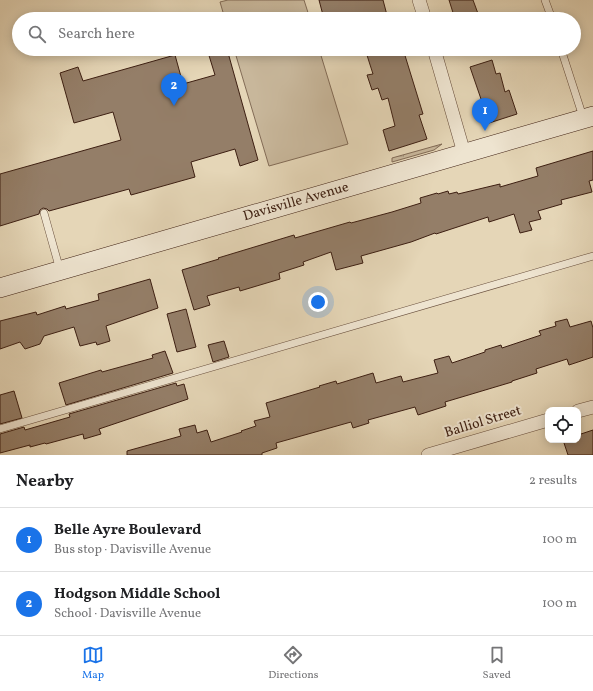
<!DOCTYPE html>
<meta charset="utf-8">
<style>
:root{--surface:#fff;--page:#f2f2f2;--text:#202124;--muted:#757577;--line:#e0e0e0;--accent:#1a73e8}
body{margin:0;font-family:Vollkorn,serif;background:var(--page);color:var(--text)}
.controls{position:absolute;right:12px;bottom:12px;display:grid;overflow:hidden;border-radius:8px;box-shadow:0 2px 10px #0003}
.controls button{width:36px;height:36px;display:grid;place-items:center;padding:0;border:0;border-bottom:1px solid var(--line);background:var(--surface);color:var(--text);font:20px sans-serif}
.you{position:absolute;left:318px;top:302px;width:14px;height:14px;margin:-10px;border:3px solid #fff;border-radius:50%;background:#1a73e8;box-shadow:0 0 0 6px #1a73e833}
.badge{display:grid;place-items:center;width:26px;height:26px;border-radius:50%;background:var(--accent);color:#fff;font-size:13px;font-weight:700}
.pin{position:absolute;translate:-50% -33px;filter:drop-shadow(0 1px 2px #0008)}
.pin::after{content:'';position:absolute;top:21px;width:14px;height:12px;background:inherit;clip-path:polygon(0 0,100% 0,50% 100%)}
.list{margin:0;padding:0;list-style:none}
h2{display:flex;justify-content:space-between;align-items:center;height:52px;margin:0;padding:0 16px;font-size:17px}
h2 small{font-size:13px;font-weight:400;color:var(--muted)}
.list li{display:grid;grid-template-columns:26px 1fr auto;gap:12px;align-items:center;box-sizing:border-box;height:64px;padding:0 16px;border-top:1px solid var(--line)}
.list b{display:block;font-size:15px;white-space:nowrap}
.list p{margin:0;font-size:13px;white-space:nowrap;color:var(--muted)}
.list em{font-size:13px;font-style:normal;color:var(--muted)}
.icon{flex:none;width:22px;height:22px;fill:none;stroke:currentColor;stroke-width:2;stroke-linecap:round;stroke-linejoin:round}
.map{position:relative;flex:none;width:593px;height:455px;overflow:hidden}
.search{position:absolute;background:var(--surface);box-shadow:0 2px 10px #0003;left:12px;right:12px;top:12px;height:44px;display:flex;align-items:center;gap:10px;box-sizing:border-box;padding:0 14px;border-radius:22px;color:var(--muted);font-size:15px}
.sheet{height:180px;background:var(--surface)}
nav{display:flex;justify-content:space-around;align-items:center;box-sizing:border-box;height:56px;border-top:1px solid var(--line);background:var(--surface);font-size:11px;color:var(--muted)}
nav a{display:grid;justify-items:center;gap:2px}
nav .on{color:var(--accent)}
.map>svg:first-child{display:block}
</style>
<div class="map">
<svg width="593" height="455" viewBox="0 0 593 455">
<defs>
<pattern id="grass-tufts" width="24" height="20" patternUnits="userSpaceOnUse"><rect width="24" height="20" fill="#c8b79b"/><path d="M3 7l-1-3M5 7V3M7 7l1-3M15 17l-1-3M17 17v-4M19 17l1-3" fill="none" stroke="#a4947d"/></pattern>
</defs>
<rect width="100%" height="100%" fill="#e5d6b7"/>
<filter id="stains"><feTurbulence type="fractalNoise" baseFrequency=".005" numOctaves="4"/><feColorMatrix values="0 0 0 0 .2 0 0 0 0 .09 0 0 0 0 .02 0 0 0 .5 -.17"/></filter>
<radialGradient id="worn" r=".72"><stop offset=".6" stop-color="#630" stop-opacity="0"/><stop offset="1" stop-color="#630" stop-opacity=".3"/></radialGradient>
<!-- grass -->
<path fill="url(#grass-tufts)" stroke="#826b56" d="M442,144L434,150L392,162V158Z"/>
<!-- pitch -->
<path fill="#c8b79b" stroke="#826b56" d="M228,0H304L310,19H225L220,2Z
M234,49H319L348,144L269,166Z"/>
<!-- building -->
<path fill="#947e68" stroke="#3d1f12" d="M319,0H383L388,19H324Z
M449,0H473L480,19H455Z
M207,49H227L258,160L240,166L235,149L191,162L195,177L131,195L129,189L49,211L47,209L43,208L40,210L39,214L0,226V174L121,140L113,112L74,123L60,73L78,67L83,81L175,55L183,84L215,75Z
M365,49H403L423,114L419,115L427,139L389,151L383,130L395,126L388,98L382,100L378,88L372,90L367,75L373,74Z
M492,60L496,74L500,73L505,92L509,90L517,114L486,124L485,120L482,121L477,103L481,102V99L470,67Z
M593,151V180L589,181L592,192L561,200L562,204L538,211L541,219L529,222L532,230L520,233L514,214L489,222L488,217L436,234L435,233L411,242L361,256L363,263L336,270L331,252L303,262L304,265L279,273L280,279L240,291L239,287L207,296L210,305L194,310L182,270L219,259L218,258L294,235L295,238L350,222L351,223L392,212L421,203L420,198L437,193L438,194L448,191L449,194L457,192L458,194L500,184V187L538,176L536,168Z
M150,279L158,308L106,326L110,341L97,345L96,342L80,346L74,327L44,336L40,344L25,349L20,342L0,349V321L36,312L37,315L65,306L66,309L99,300L98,294Z
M186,309L196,347L177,352L167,314Z
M567,319L570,327L591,321L593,328V357L569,365L567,359L536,369L537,373L512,381V382L445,402L446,406L418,415L415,407L368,420L369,423L353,428L351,422L276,443L277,448L262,453V455H127V451L181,436L179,429L195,425L197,433L207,430L211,442L242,432L241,431L256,426L254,421L270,417L266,403L320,387L319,386L336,381L337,384L373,373L376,383L401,376L403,382L438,373L434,360L449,356L452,363L485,352V350L501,345L502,348L541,335L539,331L556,326L555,322Z
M224,341L229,357L213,362L208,345Z
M165,351L173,373L66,405L59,383L101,370L102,372L153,358L152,355Z
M176,383L177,386L184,384L188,399L99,429L101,434L84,439L83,434L46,444L45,443L30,447V445L0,453V434L24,427L25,430L70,417L69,414Z
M14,391L22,418L0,424V395Z
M593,430V455H568L563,440H578V435Z"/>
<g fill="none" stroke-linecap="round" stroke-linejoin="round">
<!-- lane casing -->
<g stroke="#674d3b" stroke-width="8">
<path id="lane" d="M545,0L552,19
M561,49L583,117
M44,213L60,270
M0,429L593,256"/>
</g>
<!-- street casing -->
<g stroke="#674d3b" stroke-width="14">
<path id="street" d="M419,0L425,19
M434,49L464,153
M578,411L593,407
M428,455L548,420"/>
</g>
<!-- secondary casing -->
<g stroke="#3d1f12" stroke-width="20">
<path id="secondary" d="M0,288L593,116"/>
</g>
<!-- lane -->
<use href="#lane" stroke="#eee4d0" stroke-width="7"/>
<!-- street -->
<use href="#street" stroke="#eee4d0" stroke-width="13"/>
<!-- secondary -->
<use href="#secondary" stroke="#eee4d0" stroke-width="19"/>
</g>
<g text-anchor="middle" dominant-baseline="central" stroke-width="4" stroke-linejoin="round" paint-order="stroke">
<!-- street labels -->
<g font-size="14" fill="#3d1f12" stroke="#eee4d0">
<text transform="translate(296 202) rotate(-16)">Davisville Avenue</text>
<text transform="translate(483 422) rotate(-17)">Balliol Street</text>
</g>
</g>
<rect width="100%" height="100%" filter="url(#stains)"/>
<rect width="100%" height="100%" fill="url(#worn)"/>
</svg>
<div class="controls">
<button><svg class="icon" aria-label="locate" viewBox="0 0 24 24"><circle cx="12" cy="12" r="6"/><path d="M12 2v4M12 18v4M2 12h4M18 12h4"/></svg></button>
</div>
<div class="you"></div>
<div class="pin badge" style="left:485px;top:131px">1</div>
<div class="pin badge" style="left:174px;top:106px">2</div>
<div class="search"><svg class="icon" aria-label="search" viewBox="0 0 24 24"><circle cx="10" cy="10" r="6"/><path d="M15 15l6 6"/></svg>Search here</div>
</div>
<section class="sheet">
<h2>Nearby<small>2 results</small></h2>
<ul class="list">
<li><span class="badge">1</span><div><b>Belle Ayre Boulevard</b><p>Bus stop · Davisville Avenue</p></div><em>100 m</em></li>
<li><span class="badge">2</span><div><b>Hodgson Middle School</b><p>School · Davisville Avenue</p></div><em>100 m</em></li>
</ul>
</section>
<nav>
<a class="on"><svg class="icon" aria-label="map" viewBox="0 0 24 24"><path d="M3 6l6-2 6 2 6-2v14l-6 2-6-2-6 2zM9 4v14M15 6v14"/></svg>Map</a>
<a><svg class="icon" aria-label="directions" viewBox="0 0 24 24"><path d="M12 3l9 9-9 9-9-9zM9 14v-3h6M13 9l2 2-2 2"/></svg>Directions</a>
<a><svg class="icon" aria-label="saved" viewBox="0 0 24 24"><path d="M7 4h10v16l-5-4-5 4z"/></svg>Saved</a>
</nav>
